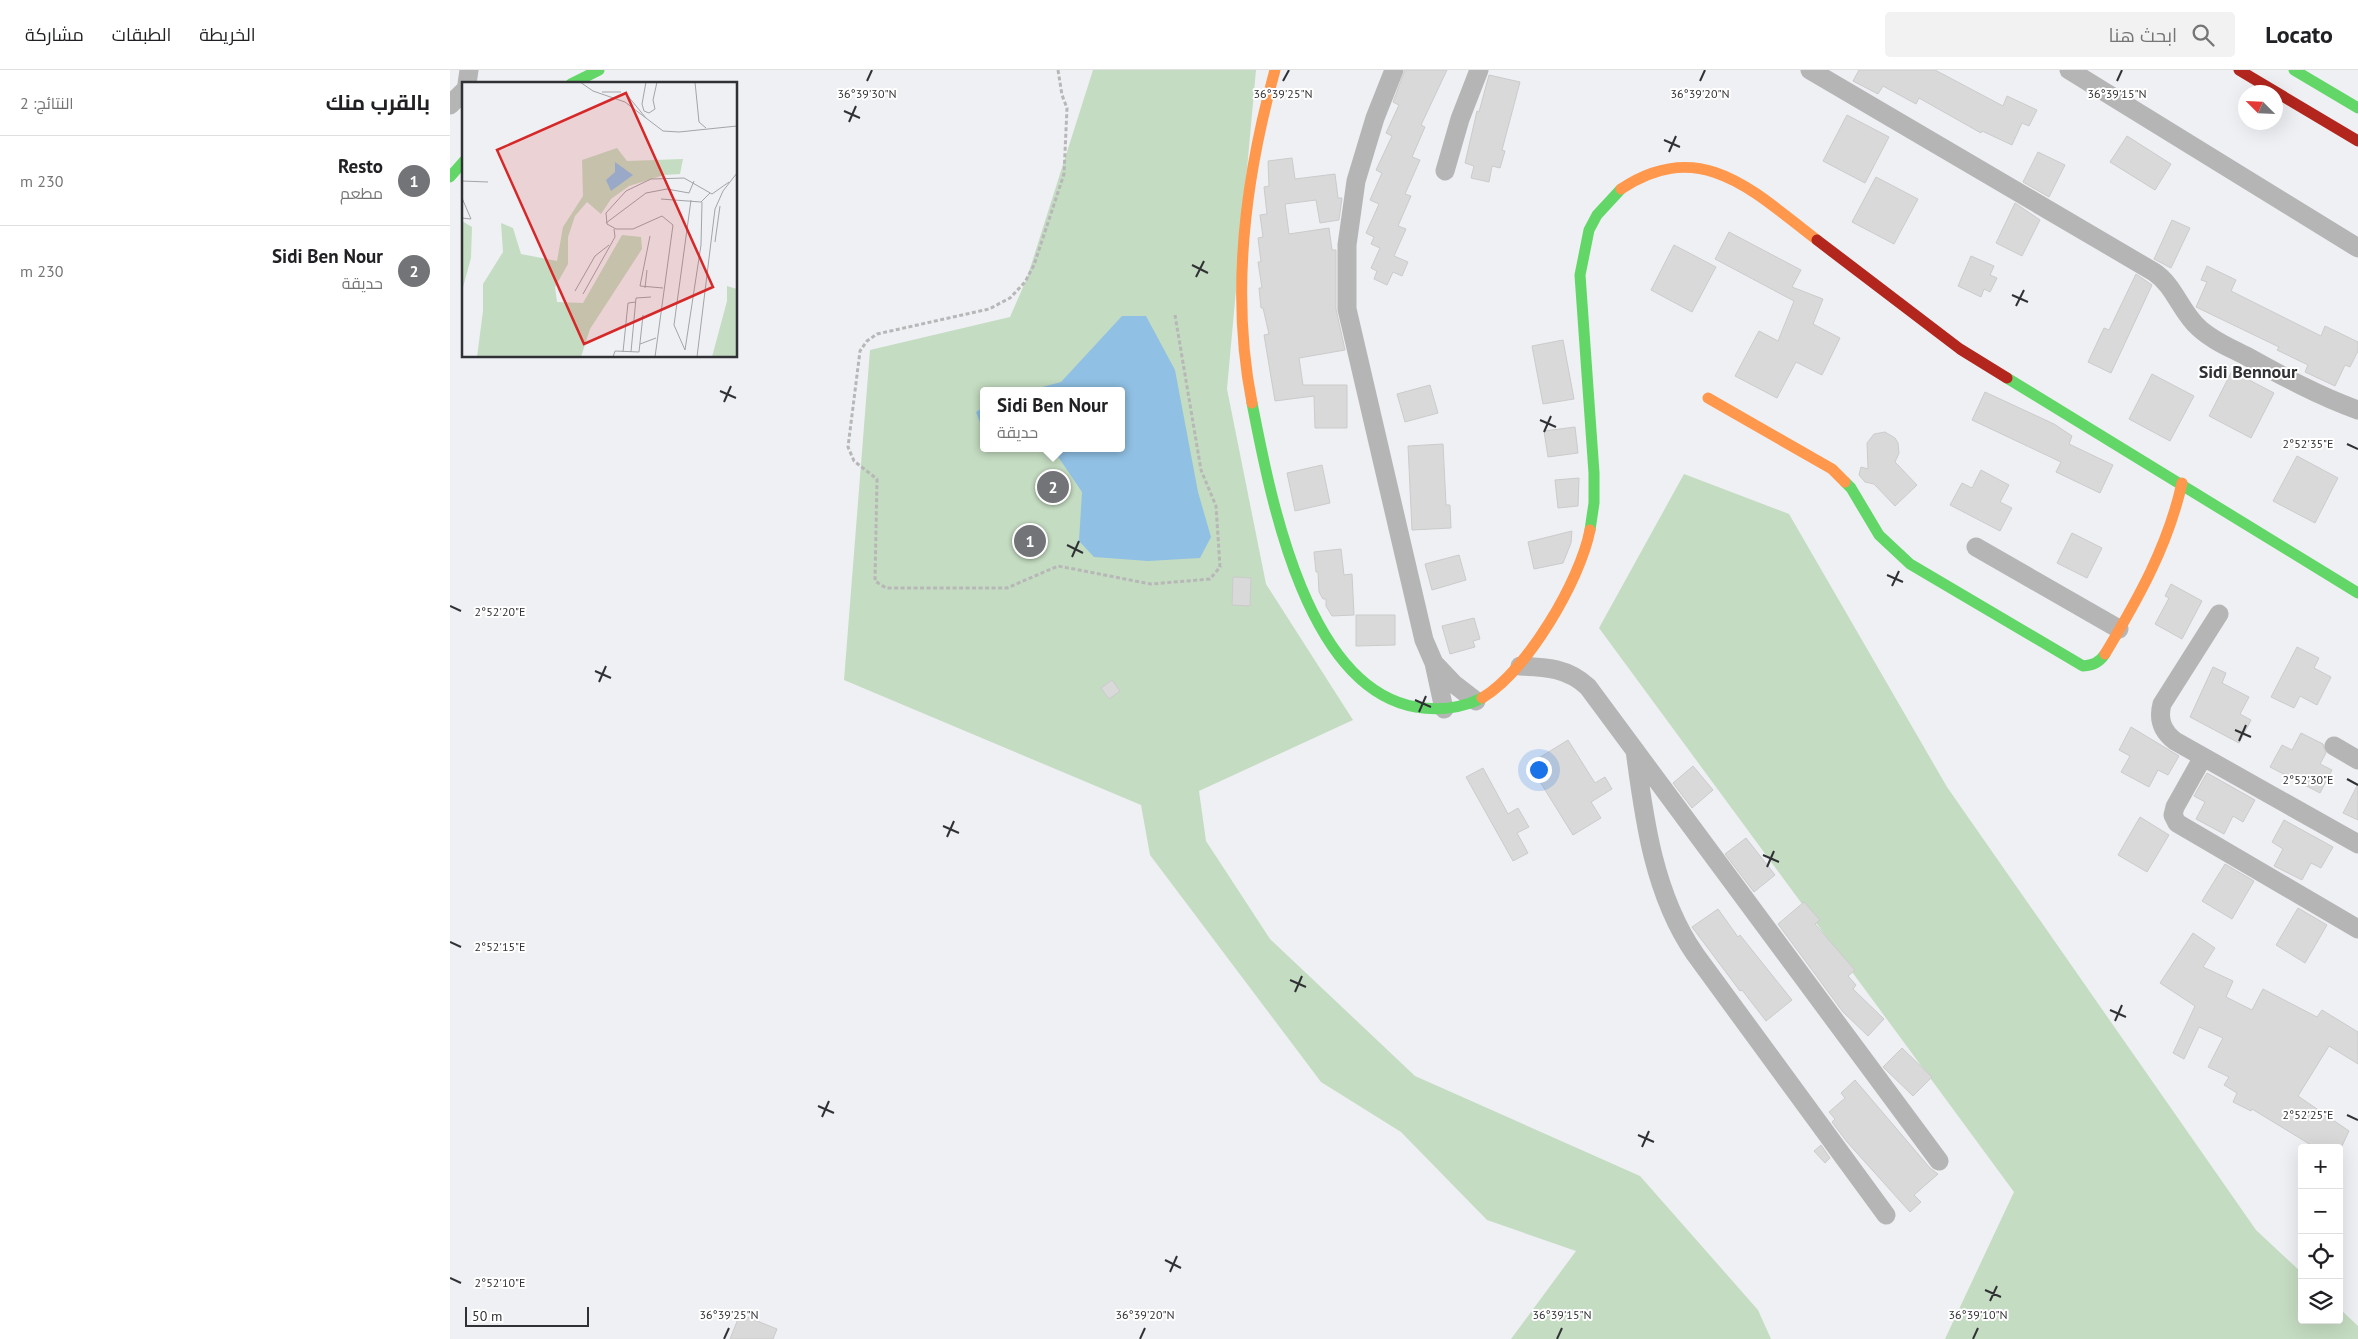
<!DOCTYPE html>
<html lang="ar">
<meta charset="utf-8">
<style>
:root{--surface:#fff;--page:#f2f2f2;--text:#202124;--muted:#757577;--line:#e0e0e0;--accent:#727477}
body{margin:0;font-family:"PT Sans",Cairo,sans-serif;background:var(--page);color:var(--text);direction:rtl}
.controls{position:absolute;right:15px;bottom:15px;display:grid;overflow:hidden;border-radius:5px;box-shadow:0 5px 20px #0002}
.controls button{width:45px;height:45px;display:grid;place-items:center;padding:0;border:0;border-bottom:1px solid var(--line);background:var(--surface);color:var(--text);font:25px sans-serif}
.compass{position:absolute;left:1788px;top:15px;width:45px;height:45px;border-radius:50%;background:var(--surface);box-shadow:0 5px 20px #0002;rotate:294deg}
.scale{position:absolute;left:15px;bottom:12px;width:124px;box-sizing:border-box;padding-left:5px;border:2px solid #303134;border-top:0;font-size:14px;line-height:18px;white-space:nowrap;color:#303134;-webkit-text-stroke:4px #fff;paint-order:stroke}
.you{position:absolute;left:1088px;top:699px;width:18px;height:18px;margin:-12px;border:4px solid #fff;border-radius:50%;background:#1a73e8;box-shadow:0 0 0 8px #1a73e833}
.badge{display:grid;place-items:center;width:32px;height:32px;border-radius:50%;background:var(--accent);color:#fff;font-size:16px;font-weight:700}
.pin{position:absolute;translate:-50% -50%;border:2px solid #fff;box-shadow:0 1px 5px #0006}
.popup{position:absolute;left:530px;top:317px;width:145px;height:65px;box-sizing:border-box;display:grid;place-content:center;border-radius:5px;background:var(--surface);filter:drop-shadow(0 1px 4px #0005);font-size:16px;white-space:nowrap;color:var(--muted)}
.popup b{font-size:19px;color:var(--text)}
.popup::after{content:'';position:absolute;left:50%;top:100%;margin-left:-10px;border:10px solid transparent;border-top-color:var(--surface)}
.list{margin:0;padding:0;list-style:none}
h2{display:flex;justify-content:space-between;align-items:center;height:65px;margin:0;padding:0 20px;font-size:21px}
h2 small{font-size:16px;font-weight:400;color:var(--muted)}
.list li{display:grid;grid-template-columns:32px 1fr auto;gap:15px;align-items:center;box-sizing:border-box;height:90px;padding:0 20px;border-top:1px solid var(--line)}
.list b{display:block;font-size:19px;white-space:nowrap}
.list p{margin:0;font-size:16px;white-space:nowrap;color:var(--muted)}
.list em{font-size:16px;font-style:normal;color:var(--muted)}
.icon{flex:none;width:28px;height:28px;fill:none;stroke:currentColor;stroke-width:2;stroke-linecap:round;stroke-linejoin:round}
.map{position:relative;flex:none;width:1908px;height:1269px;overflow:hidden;direction:ltr}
header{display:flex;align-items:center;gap:30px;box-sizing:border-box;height:70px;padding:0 25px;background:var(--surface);border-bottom:1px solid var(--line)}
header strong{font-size:24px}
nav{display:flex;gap:28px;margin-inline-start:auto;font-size:18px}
.search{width:350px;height:45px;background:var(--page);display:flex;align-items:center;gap:12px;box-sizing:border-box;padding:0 18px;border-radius:5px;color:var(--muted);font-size:19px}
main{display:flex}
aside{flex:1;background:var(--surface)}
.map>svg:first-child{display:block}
</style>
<header>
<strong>Locato</strong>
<div class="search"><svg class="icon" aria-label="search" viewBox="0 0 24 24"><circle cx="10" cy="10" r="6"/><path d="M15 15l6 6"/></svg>ابحث هنا</div>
<nav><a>الخريطة</a><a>الطبقات</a><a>مشاركة</a></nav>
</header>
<main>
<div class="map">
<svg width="1908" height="1269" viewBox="0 0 1908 1269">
<rect width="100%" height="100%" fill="#eef0f4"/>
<!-- green -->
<path fill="#c4dcc1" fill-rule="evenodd" d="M643,0H806L777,319L816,514L903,650L749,721L756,771L820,869L965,1006L1190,1106L1308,1240L1321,1269H1061L1126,1181L1037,1150L951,1062L871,1012L700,785L691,735L394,610L420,280L560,247L577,208ZM534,321H672V378H534Z
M1234,404L1339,444L1497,717L1806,1160L1852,1203V1250H1889V1238L1908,1256V1269H1495L1564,1122L1149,558Z"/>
<!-- water -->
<path fill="#90c0e4" d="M672,246H696L725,300L748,422L761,467L750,488L698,491L644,487L629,471L632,422L607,385L588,378H672V321H577L611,312Z
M534,337V363L526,342Z"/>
<!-- building -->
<path fill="#d9d9d9" stroke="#cbcbcb" d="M955,0H997L971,55L975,57L962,87L970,90L955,124L961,126L948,156L956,159L944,186L958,192L952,206L943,202L937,215L924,209L927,201L921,198L930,178L921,174L924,167L916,163L929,134L920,130L932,103L926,100L942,66L936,63L949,35L943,32Z
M1409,0H1485L1553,36L1557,26L1587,40L1579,56L1572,53L1562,75L1532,61L1531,63L1469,28L1466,34L1433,16L1428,24L1403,11Z
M1039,5L1070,12L1052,80L1055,81L1050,98L1042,96L1039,112L1021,108L1024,96L1015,93L1027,41L1029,42Z
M1397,45L1439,67L1415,113L1373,91Z
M1677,66L1721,94L1705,120L1660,92Z
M1588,82L1615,95L1599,127L1573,112Z
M842,88L845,109L885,104L888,128H892L889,150L870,153L866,130L835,134L839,164L879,158L882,180H886V239L895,280L849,288L853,315H897V358H865L864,326L825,331L814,265L819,264L813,238H811L809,218H812L808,192H811L808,168L813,167L810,145L817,144L814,117L819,116L818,91Z
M1426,107L1468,129L1444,174L1402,152Z
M1565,133L1590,150L1572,186L1546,173Z
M1722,150L1740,158L1721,198L1704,189Z
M1279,162L1351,200L1342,217L1373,229L1363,254L1390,268L1372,305L1346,292L1327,328L1285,306L1309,261L1328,271L1344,231L1265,189Z
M1224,175L1266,197L1242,242L1201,220Z
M1521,186L1544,196L1540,205L1547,208L1540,222L1534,219L1531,227L1508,216Z
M1757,196L1786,210L1781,221L1871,266L1875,256L1908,272V281L1900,297L1895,295L1885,316L1855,302L1858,295L1827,280L1829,277L1746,237L1757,212L1751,210Z
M1686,204L1702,215L1661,303L1638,292L1654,258L1659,260Z
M1113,270L1124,329L1093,334L1082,276Z
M1782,301L1824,323L1801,368L1759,346Z
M1702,304L1744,326L1720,371L1679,349Z
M980,315L988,343L955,352L947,324Z
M1535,322L1604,354L1622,366L1619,374L1663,395L1650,423L1606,402L1611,392L1522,350Z
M1125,357L1128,383L1098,387L1094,361Z
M1435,362L1445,368L1448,373L1449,383L1445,392L1467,415L1445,436L1424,414L1415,412L1409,405L1411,397L1418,399L1417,373L1424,364Z
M993,374L996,435H1000L1001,458L962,460L958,376Z
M1847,386L1888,408L1865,453L1823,431Z
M872,395L880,433L845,441L837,403Z
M1531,400L1559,415L1550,432L1562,438L1550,461L1500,435L1512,413L1522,418Z
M1129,408L1128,436L1108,438L1105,410Z
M1122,461L1121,473L1113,493L1084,499L1078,472Z
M1622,463L1652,478L1637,508L1607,493Z
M891,479L894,505L902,504L904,545L882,546L876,536V529H873L869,522L868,502H866L864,482Z
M1009,485L1016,510L982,520L975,494Z
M783,507L801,508L800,536L782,535Z
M1721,514L1752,531L1732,569L1705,554L1719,528L1715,526Z
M906,545H945V575L906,576Z
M1024,548L1030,569L1023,571L1025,577L1000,584L992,556Z
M1847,577L1869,588L1864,598L1881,607L1867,635L1850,626L1844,638L1821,627Z
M1763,597L1776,603L1772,613L1799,627L1790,644L1801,650L1789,673L1740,647Z
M662,610L670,621L659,629L651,618Z
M1681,657L1729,686L1718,705L1708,700L1699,717L1671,702L1680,686L1669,680Z
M1851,663L1873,674L1876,683L1870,694L1882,700L1870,723L1820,697L1832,675L1842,680Z
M1118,670L1145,713L1155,707L1162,719L1141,732L1151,748L1123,765L1079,694Z
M1243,696L1263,720L1242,738L1223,713Z
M1033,698L1058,744L1068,738L1079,757L1067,763L1078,783L1063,791L1016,707Z
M1757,703L1805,730L1793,752L1783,746L1774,764L1746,749L1755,732L1744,726Z
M1908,714V750L1893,743Z
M1690,747L1719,765L1697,802L1668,785Z
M1834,750L1883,777L1871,798L1861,793L1852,810L1824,796L1833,779L1822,772Z
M1296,768L1325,805L1304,822L1275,784Z
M1775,794L1804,811L1782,849L1752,831Z
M1354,832L1370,850L1365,854L1405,900L1398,906L1406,915L1403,919L1434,949L1418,966L1393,942L1328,854Z
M1848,838L1877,855L1855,893L1826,875Z
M1268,839L1288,867L1290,865L1342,930L1316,951L1292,920L1290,921L1242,857Z
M1743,863L1765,878L1753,897L1783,911L1776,927L1802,940L1813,919L1867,947L1872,940L1908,962V994L1879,976L1848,1026L1899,1061L1891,1078H1866L1802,1039L1801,1041L1783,1032L1787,1023L1774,1015L1779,1007L1758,997L1773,968L1749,957L1734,989L1723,983L1745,936L1710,913Z
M1452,978L1482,1007L1463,1026L1433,997Z
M1405,1010L1480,1098L1488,1104L1464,1125L1471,1132L1460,1142L1397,1072L1382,1052L1385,1049L1379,1042L1395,1028L1391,1023Z
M1371,1075L1380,1088L1375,1093L1364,1081Z
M290,1244L327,1259L323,1269H280Z"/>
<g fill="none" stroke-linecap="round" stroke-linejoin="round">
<!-- path -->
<path stroke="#b8b7b8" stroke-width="3" stroke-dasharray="4 2.5" stroke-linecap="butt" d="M608,0L612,25L617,38L614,104L584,195L575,212L560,228L539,239L427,264L417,271L410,281L398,377L404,391L427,409L425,511L436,518H557L608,496L701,514L760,509L770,497L766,436L751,400L725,245"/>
<!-- street -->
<path stroke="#b5b5b5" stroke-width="19" d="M944,0L925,48L906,111L897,175V239L974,570L984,593L994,639
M1360,0L1704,202C1725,216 1730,241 1749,258C1763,271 1781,278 1798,287C1834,307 1869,326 1908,340
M1619,0L1908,178
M17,14L19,0
M0,35L14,21
M995,101L1010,49L1029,0
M1526,477L1669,559
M1769,544L1712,634C1708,649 1712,661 1725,671L1908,774
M985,594L1004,614L1026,631
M1070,596C1096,597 1118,598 1138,617L1489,1091
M1884,676L1908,690
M1185,680C1194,749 1204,825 1245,884L1436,1145
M1753,687L1725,737L1723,745L1727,753L1908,859"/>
<!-- fast -->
<path stroke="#63d668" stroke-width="11" d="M1844,0L1908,38
M121,14L149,0
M0,107L14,91
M1557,308L1908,523
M802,333C820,424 855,618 966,637C988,641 1012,638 1032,628
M1395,412L1401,418L1429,465L1460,494L1633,596C1643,595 1649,593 1655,584
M1140,460L1144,433V403L1130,205L1139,160L1147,145L1171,119"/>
<!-- slow -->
<path stroke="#ff974d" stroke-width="11" d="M1171,119C1251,66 1303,121 1367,170
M1258,328L1382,399L1395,412
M802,333C780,222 795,108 825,0
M1655,584C1688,529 1718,476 1732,413
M1032,628C1077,601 1130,511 1140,460"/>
<!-- jam -->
<path stroke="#b3261e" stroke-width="11" d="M1789,0L1908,71
M1367,170L1510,279L1557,308"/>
</g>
<!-- ticks -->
<path fill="none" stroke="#303134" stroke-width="2" d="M417,11L422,0M833,11L839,0M1250,11L1255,0M1667,11L1672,0M394,41L410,48M399,52L406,36M1214,70L1230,77M1219,82L1226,66M742,195L758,203M746,207L754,191M1562,225L1578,232M1566,236L1574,220M270,321L286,328M274,332L281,316M1090,350L1106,357M1094,362L1101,346M1897,374L1908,379M617,475L633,483M622,487L629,471M1437,505L1453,512M1442,516L1449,501M0,536L11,541M145,601L161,608M149,612L156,596M965,630L981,637M969,642L976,626M1785,660L1801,667M1789,671L1796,655M1897,709L1908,715M493,756L509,763M497,767L504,751M1313,785L1329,792M1317,797L1324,781M0,872L11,877M840,910L856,917M845,922L852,906M1660,940L1676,947M1665,951L1672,935M368,1036L384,1043M1897,1045L1908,1050M372,1047L379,1031M1188,1065L1204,1072M1192,1077L1199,1061M715,1190L731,1198M720,1202L727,1186M0,1208L11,1213M1535,1220L1551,1227M1540,1231L1547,1216M274,1269L279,1258M690,1269L695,1258M1107,1269L1112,1258M1523,1269L1528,1258"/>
<g text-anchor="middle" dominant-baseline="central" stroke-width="4" stroke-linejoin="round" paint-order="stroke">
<!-- neighbourhood labels -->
<g font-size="18" font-weight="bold" fill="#303134" stroke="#fff">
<text x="1798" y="301">Sidi Bennour</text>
</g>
</g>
<!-- overview -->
<g transform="translate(12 12)">
<rect width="275" height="275" fill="#eef0f4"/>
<path d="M155,66L165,79L221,77L218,92L202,93L167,104L149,117L139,132L125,120L113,134L106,155V182L93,205L95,220L121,221L160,153L179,155L180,167L128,247L119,275H15L21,229V202L41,170L39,141L51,146L59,172L95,179L101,145L121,114L120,78ZM0,139L10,145L9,176L0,209ZM265,204L275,207V275H250L265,219Z" fill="#c4dcc1"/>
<path d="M153,80L171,93L149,109L144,98L153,90Z" fill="#90c0e4"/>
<path fill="none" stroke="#a2a4a7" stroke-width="1" d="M118,0L131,9L163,20L201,49L217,50L275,44M184,0L180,22L182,29L187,31L193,27L191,18L195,0M233,0L237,40L244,46M140,10H159M165,13L184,36M0,99L26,100M0,116L9,137L0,136M199,117L239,120L248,111M229,118L212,243L223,268L239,163L240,120M144,141L184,111L205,107L227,111L232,99M188,154L178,204L201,206M253,160L258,124M183,206L185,188M113,209L133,174L147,163M121,212L153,155L152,147M178,262L194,256M161,270L166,221L174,220M169,270L174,216L189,215M151,275L153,269L177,270L181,233M193,275L211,143L200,134L171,147H154L145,142L144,131L164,109L189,97L222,96L250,112L267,100M235,275L253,127L261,109L275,91"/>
<path fill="#d62828" fill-opacity="0.15" stroke="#d62828" stroke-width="2.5" d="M164,11L251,205L122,262L35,68Z"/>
<rect width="275" height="275" fill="none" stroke="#303134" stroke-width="2.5"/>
</g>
<g font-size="12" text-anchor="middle" fill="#303134" stroke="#fff" stroke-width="4" stroke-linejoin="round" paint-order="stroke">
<text x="417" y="28">36°39'30"N</text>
<text x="1667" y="28">36°39'15"N</text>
<text x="833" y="28">36°39'25"N</text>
<text x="1250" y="28">36°39'20"N</text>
<text x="1858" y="378">2°52'35"E</text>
<text x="50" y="546">2°52'20"E</text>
<text x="1858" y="714">2°52'30"E</text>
<text x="50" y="881">2°52'15"E</text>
<text x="1858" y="1049">2°52'25"E</text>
<text x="50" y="1217">2°52'10"E</text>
<text x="279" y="1249">36°39'25"N</text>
<text x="695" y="1249">36°39'20"N</text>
<text x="1112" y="1249">36°39'15"N</text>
<text x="1528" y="1249">36°39'10"N</text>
</g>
</svg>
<div class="controls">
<button>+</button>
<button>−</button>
<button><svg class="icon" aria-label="locate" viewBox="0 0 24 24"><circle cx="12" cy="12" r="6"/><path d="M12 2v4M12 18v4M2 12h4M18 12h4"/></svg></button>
<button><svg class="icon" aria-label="layers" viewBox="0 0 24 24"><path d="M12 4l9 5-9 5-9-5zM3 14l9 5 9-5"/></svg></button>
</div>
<svg class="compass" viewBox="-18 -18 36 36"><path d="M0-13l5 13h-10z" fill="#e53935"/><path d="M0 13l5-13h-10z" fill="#757577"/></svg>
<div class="scale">50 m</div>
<div class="you"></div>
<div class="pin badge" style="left:580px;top:471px">1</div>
<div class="pin badge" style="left:603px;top:417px">2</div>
<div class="popup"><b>Sidi Ben Nour</b>حديقة</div>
</div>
<aside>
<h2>بالقرب منك<small>النتائج: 2</small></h2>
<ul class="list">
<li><span class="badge">1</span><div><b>Resto</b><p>مطعم</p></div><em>230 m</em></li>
<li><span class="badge">2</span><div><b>Sidi Ben Nour</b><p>حديقة</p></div><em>230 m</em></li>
</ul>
</aside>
</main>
